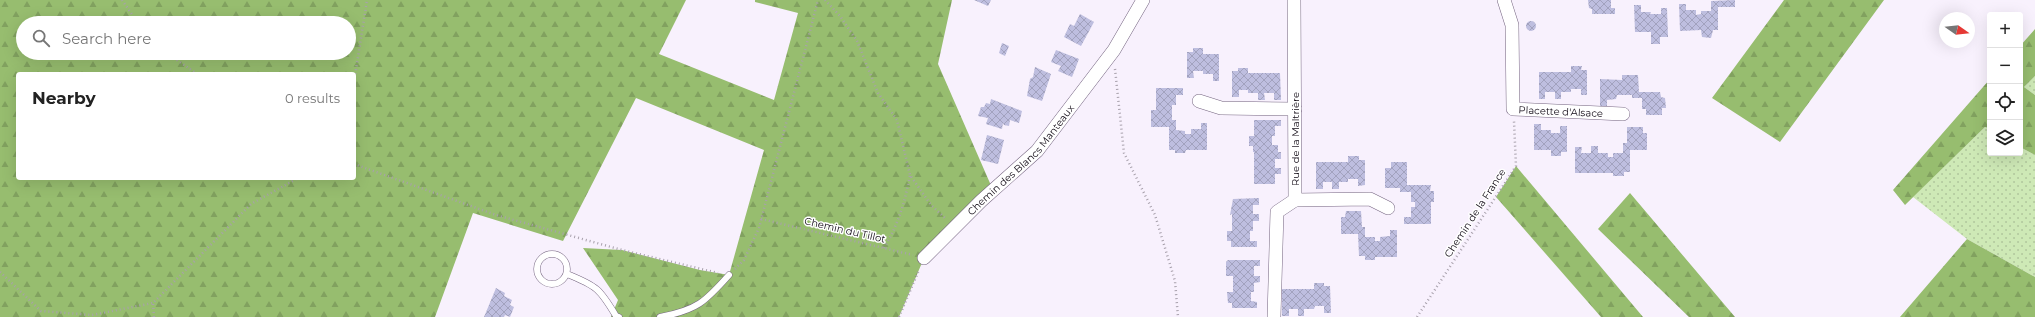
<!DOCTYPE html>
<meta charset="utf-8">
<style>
:root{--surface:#fff;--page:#f6f6f6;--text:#222;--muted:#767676;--line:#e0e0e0}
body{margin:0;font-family:Montserrat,sans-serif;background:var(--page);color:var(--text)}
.controls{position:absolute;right:12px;top:12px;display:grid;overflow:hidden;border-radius:4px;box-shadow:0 4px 16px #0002}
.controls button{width:36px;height:36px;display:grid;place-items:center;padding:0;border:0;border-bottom:1px solid var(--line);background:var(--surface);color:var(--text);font:20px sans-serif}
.compass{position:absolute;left:1939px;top:12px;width:36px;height:36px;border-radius:50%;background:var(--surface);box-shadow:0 4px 16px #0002;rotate:104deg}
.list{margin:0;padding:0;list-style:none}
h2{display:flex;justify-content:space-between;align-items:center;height:52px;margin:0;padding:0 16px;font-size:17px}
h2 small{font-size:13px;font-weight:400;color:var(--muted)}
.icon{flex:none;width:22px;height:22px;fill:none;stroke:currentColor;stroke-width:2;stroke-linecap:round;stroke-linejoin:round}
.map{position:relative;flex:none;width:2035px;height:317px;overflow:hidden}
.search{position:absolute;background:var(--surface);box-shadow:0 4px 16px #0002;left:16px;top:16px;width:340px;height:44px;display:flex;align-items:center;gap:10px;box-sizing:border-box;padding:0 14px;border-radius:22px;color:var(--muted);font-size:15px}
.panel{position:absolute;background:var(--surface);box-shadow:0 4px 16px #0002;left:16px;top:72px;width:340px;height:108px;border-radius:4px}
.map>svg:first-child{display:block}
</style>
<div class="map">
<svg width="2035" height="317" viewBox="0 0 2035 317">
<defs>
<pattern id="grass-dots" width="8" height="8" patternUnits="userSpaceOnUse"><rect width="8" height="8" fill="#cee9b6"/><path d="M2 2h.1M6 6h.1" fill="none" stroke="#b0c69c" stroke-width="1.8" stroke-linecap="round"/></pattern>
<pattern id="forest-firs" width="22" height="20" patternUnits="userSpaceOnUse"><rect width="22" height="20" fill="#97bd6f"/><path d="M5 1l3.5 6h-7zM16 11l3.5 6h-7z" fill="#81a15f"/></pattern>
<pattern id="building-cross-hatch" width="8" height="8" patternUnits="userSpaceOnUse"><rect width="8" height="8" fill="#bebedf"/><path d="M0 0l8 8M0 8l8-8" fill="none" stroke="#a2a2be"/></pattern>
</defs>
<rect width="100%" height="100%" fill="#f8f1fd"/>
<!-- grass -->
<path fill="url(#grass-dots)" d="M2035,76V95L2024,87Z
M1985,127L1990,129V153H2020V147L2035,155V277L1967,239L1913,197Z"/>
<!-- forest -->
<path fill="url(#forest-firs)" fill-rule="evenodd" d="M0,0H686L659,54L774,100L798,13L755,2V0H952L938,64L993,190L924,258L899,317H611L618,300L583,248L622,250L700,270L729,275L764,150L636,98L563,241L473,213L435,317H0ZM23,23H349V53H23ZM18,74H354V178H18Z
M1784,0H1884L1780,142L1712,98Z
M2035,29V76L2024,87L2035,95V155L2020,147V46Z
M1990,79V129L1985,127L1905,205L1893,190Z
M1516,166L1643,317H1601L1496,197Z
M1630,193L1735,317H1689L1598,229Z
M1967,239L2035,277V317H1900Z"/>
<!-- building -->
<path fill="url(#building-cross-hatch)" d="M974,0H991L988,6Z
M1588,0H1611V8H1615V14H1592V9L1589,8Z
M1735,0V7H1718V30H1713L1711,38L1702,37L1701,30L1680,31L1679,4H1686V10H1696V15L1701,14V11H1711V1Z
M1634,5H1641V12H1651L1650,14H1661V8H1667L1668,37H1660V44H1651V32H1635Z
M1080,14L1094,22L1081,46L1064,37L1070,24L1074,26Z
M1526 26a5 5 0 1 1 10 0a5 5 0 1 1-10 0Z
M1002,43L1009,46L1005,56L999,53Z
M1193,48H1203V54H1219V81H1213V74H1203V71H1193L1194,78H1187V52H1193Z
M1056,50L1079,59L1072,77L1058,71L1061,66L1051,62Z
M1571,66H1582L1581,70H1587V95H1581V89H1571V92H1561V99H1555V92H1545V99H1539V72H1571Z
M1035,67L1051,74L1042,101L1027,96L1030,79L1033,77Z
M1238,68H1248V73H1280L1281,100H1274V93H1264L1265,100H1258V93H1248V90H1239V97H1232V71H1238Z
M1622,75H1638L1639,92H1660L1661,97L1665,98L1666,108H1662V115H1646V109H1642V98H1632V95H1617L1616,99L1607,100V106H1600V79L1622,80Z
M1156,88H1183V95H1176V105H1172V120H1176V130L1185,131V134H1191V129H1201V123H1207V150H1186L1185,153H1175V150H1169V127H1151V110H1156Z
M991,99L1022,111L1019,123L1010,120L1009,126L1004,125L1003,123L1002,129L986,124L988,118L978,116L981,107H984L986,103L990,104Z
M1254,120H1281V126H1275V136H1272V145H1278V152H1281V159H1275V168H1281V174H1275V184H1254V152H1253V146H1249V136H1254Z
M1534,124H1541V130H1551V133H1560V126H1567V152H1561V156H1551V150H1534Z
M1627,127H1643V133H1647V150H1630V172H1624V176H1613V173H1575V147H1582L1581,153H1591V146H1598V153H1608V157H1613V153H1623V143H1627Z
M987,135L1004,140L998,164L981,160Z
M1348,156H1359V160H1365V185L1358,186V179H1348V182H1339V189H1332V182H1323V189H1316V162H1348Z
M1391,162H1407V185H1431L1430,191H1434V202H1431V224H1404V217H1411V207H1415V202H1411V192H1400V188H1385V168H1391Z
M1259,198V205H1253V214H1259V221H1253V231H1250V241H1257V247H1231V241H1227V231H1232V214L1230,215L1233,199Z
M1346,211H1361L1362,227H1365V237H1375V241H1380V237L1390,236V230H1397V257H1375V260H1365V256H1359L1358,234H1341V217H1345Z
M1228,260H1260V266H1254V276H1260V282L1254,283V292H1251V301L1257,302V308H1232V303H1228L1227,292H1233V276H1226V262Z
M1314,283H1324V286H1330L1331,313H1324V306H1315L1314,309H1304V316H1298V309H1289V316H1282V289H1314Z
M496,288L505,293L504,296L512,300L510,305L514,307L510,317L505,315L504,317H484Z"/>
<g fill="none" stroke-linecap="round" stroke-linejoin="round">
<!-- lane casing -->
<g stroke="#756580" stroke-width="7">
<path id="lane" d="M537 269a15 15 0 1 1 30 0a15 15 0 1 1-30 0Z
M567,274C597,286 600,289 616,316L619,317
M660,317C697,310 705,302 729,275"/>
</g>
<!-- street casing -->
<g stroke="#756580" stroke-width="14">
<g id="street">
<path id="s1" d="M1504,0L1512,25L1513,109L1623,114"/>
<path d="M1199,101L1221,108L1295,109"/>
<path d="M1295,200L1370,199L1388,208"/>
<path id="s2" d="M924,258L981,201L1037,151L1114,50L1143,0"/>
<path d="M1274,317L1277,212L1295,200L1294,0"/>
</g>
</g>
<!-- path -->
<path stroke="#a8a1ac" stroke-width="2.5" stroke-dasharray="1 3" stroke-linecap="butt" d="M122,0L138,23
M825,0L840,16L857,41L878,93L897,120L910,175L931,205L945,218
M167,53L197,74
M1115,69L1124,153L1155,215L1175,281L1178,317
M354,82L367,0
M354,164L496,215L622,250L718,273
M761,219L913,255
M884,248C898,225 905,202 910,175
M735,269L744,260L759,228L818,0
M0,272L41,311L92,315L153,303
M154,317L153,303L251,204L298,178
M899,317L919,270
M1417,317L1516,166L1514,121"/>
<!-- lane -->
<use href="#lane" stroke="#fff" stroke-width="6"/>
<!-- street -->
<use href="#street" stroke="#fff" stroke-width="13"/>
</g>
<g text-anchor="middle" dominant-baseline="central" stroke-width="3" stroke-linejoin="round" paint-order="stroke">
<!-- street labels -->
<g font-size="10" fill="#110a15" stroke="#fff">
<text stroke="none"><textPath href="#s1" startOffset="158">Placette d'Alsace</textPath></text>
<text transform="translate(1295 139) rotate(-90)">Rue de la Maltrière</text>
<text stroke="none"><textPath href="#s2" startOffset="138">Chemin des Blancs Manteaux</textPath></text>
<text transform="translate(1475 213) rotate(-57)">Chemin de la France</text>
<text transform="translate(845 230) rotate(13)">Chemin du Tillot</text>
</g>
</g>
</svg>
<div class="controls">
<button>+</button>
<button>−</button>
<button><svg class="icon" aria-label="locate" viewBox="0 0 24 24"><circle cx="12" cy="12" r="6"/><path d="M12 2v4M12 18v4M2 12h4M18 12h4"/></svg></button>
<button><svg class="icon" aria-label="layers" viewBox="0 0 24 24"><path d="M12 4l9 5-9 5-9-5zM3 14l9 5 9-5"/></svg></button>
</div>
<svg class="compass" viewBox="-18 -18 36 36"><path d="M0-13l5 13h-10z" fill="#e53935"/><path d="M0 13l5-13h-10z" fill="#767676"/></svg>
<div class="search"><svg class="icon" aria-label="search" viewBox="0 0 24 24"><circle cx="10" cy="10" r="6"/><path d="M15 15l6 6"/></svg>Search here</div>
<section class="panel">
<h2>Nearby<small>0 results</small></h2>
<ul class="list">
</ul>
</section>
</div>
